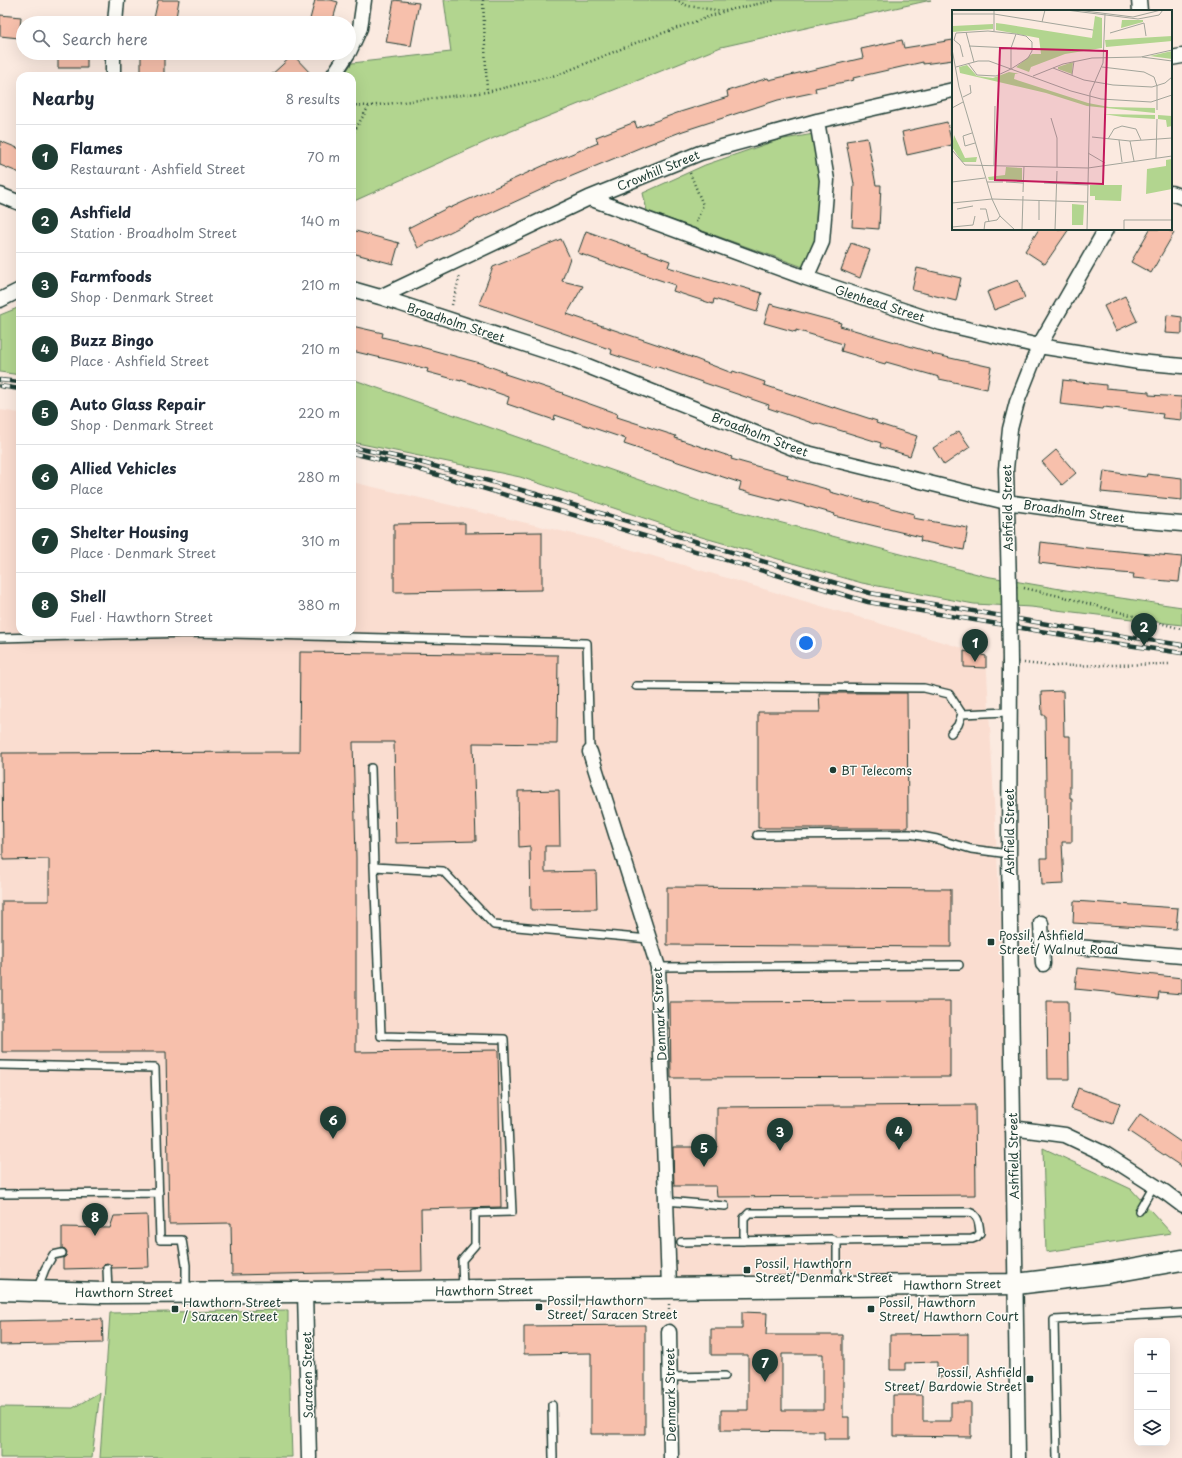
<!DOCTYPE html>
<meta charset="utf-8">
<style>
:root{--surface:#fff;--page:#f6f6f7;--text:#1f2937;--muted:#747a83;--line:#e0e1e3;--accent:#1f3d34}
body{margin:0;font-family:"Playpen Sans",sans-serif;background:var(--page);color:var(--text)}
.controls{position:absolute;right:12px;bottom:12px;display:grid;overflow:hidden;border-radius:8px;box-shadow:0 4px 16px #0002}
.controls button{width:36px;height:36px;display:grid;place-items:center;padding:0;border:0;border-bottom:1px solid var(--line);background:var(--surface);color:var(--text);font:20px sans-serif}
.you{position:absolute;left:806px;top:643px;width:14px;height:14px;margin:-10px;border:3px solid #fff;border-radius:50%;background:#1a73e8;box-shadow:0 0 0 6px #1a73e833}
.badge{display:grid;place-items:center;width:26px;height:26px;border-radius:50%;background:var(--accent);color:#fff;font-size:13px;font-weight:700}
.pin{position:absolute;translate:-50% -33px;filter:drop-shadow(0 1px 2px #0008)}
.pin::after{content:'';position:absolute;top:21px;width:14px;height:12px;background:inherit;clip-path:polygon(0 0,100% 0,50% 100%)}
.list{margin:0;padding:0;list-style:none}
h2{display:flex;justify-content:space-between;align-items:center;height:52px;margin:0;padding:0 16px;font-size:17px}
h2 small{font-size:13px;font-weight:400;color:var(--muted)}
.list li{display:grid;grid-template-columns:26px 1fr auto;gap:12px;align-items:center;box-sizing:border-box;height:64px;padding:0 16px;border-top:1px solid var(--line)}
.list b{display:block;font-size:15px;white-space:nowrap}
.list p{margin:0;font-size:13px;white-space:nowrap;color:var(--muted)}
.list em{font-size:13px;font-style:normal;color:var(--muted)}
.icon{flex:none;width:22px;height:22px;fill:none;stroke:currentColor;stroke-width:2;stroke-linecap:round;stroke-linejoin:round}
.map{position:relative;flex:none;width:1182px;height:1458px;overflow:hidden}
.search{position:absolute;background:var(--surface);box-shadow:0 4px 16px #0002;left:16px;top:16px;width:340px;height:44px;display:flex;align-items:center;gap:10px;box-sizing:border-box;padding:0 14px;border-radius:22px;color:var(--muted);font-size:15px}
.panel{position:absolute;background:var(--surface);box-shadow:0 4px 16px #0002;left:16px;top:72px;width:340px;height:564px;border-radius:12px}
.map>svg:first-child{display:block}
</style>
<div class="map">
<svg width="1182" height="1458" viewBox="0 0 1182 1458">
<rect width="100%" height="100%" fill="#fbeae0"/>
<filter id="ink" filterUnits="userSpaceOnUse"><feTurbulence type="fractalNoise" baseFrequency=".025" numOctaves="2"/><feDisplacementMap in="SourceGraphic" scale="8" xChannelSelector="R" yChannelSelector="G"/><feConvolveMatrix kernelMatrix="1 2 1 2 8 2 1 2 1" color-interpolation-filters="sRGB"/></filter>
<g filter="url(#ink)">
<!-- built -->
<path fill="#faddd0" d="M0,410L20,413V632H352V482L599,540L986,655L1012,1128L1016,1284L0,1290Z"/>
<!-- green -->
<path fill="#b2d58f" stroke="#688962" d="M444,0H931L721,47L494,138L352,202V76H343L352,63L451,52Z
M814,134L823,177L818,231L806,268L647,211L643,193L705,165L778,140Z
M20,307V375L0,372V315Z
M352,379L702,502L985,576L1066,590L1182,607V625L1031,607L974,604L862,583L698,536L520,477L352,442Z
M1043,1148L1131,1189L1171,1233L1046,1252Z
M288,1310V1325L292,1457L100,1458L110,1313Z
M100,1392L92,1458H0V1407L73,1408Z"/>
<!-- building -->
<path fill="#f7c0ac" stroke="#1f3d34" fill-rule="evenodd" d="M158,0H179L175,23H153Z
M315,0H331L338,2L332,23H309Z
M394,0L419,3L411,46L386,42Z
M0,15L21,17L19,38L0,36Z
M902,40L904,48L953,40V60L923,64V62L853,78L854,80L815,88L816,92L778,100L683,131L644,146L560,181L458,228L418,248L408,228L449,207L450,208L547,164L598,143L596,137L635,122L637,128L677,113L728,97L727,91L768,78L769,80L863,58L861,49Z
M58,53L87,54V68H58Z
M141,53H164V76H141Z
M293,55L313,76H270Z
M947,122L952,145L907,155L902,132Z
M867,138L876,185H881L879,229L852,227L854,184L846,141Z
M0,141L20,149V173L0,165Z
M1039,229H1069L1045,264L1025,251Z
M1150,229H1166L1174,233L1151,273L1131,262Z
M352,230L399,243L393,264L352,253Z
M586,231L670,261L668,267L730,286L731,284L762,293L757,312L714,299L713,304L673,291L675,285L623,268V269L578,253Z
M561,239L570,258L562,281L583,286L567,314L662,346L732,373L733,371L765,382L764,385L833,408L834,407L877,421L876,423L917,436L910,456L880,447L881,443L816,423L815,424L768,408L769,405L655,366L654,368L611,354L612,350L479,304L493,267Z
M851,243L870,250L860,278L841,270Z
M917,268L961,278L956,301L912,290Z
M1018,280L1025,298L994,310L987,292Z
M1125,296L1137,321L1116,331L1104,306Z
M770,304L841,323L840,326L933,353L932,354L991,367L987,389L939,379V377L886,362L885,364L841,351L843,344L796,330V332L764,323Z
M1167,315L1182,317V334L1165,333Z
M352,326L383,333L382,337L421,346V347L480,363L505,372V374L563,393L562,394L618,414L617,417L676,436L675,438L732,457L731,459L788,475L787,478L830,490V492L914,514L913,518L968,528L964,550L920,541L921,537L834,516L835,514L781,499V501L739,490L741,483L624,444L626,439L555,415L554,420L507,404L509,397L461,380V381L427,372L428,369L352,351Z
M1063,380L1106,385V388L1149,392V395L1182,397V420L1162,418L1163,414L1104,407L1103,409L1060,404Z
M959,431L970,447L944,465L933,448Z
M1056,450L1076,473L1062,485L1042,462Z
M1104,471L1146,477L1147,474L1182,478V500L1101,492Z
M465,523V533L542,532V590L394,592V524Z
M1041,542L1087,548L1182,557L1179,582L1133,578L1134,574L1096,571V570L1039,563Z
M964,651L986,656V668L964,667Z
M300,652L558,655L557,744L473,743L476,841L396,843L394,742H353L356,858V1052L498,1050L501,1207L421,1209L422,1271L232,1275L231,1223L169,1224L166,1052H2V901H49V859L3,860L2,753L299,752Z
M1063,691L1064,736H1070V798H1072V842H1062L1064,884L1042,885L1041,858H1047L1045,715H1042L1041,692Z
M819,693H907L908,828H758V712H820Z
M559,790L560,846H545V872L596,871L597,909L531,910L530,846L519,847L518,791Z
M667,887L951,889V947L667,945Z
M1074,901L1178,908L1176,929L1073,923Z
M1077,968L1118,972L1119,971L1182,978V994L1159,992L1158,999L1116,994V993L1075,989Z
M950,1001V1077L671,1078L670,1002Z
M1047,1001H1068L1069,1079H1048Z
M1078,1088L1120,1103L1113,1124L1071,1109Z
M975,1105L976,1195L717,1197L716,1186H674L673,1147H717V1107Z
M1140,1114L1182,1143V1167L1128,1131Z
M147,1215L149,1267L112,1268L111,1265L107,1263L104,1264L102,1268L63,1269V1258L66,1256L67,1252L65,1249L62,1248V1227L110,1228L114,1216Z
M742,1312L767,1313L766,1335H843V1417H849V1439H824V1431L721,1430V1410H748V1355H711V1329H742ZM782,1354H823V1410H782Z
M102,1319L103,1343L0,1345V1321Z
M645,1325V1434H591V1353L524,1354V1326Z
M968,1334V1377H937V1362L905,1363V1370H890V1335Z
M893,1395H923V1421H951V1402H971V1437L893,1436Z"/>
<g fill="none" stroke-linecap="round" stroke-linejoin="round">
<!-- service casing -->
<g stroke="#1f3d34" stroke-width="10">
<path id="service" d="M0,638L190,633L587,643L590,752
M636,686L924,688L949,694L962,714
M962,714L1008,712
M951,733L958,725L962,714
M371,768L374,867L443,871L494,925L649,939
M757,835L910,834L937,839L971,849L1009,854
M374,867L381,1036L504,1039L512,1212L475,1213V1245L462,1260L463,1290
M658,967L959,965
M0,1065L155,1068L160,1240H182L186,1265V1292
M0,1194L159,1193
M666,1201L725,1206
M1139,1211L1154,1185
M836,1241L837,1244V1285
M681,1242L831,1239L836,1241L972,1239L977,1237L980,1233C979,1224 979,1215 969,1212L749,1213L744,1218V1241
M107,1268L108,1292
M37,1290L45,1269L53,1255L62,1253
M670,1377L725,1376
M552,1405L553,1458
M1057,1458L1054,1320L1182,1313"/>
</g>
<!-- minor casing -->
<g stroke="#1f3d34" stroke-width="17">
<path id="minor" d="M1139,0L1140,11
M115,23L117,0
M349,52L360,28L364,0
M1171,58L1182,56
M113,76V53
M333,76L348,53
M1171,193L1182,197
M0,195L20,203
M589,198L806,278L941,323L1039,346L1139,362L1182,366
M806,278L822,242L827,180L817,121
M352,289L380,297L570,359L803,452L1006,502L1134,520L1182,524
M380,297L589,198L700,153L817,121L953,90
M0,300L20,290
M1009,586L1006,469L1010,429L1017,402L1039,346L1106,229
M1010,663L1009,854L1018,1458
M590,752L658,967L669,1287
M1041,923L1043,964
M1042,944L1182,956
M1012,1128L1065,1135L1105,1154L1166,1193L1182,1205
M305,1292L309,1458
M669,1332L671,1458"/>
</g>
<!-- secondary casing -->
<g stroke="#1f3d34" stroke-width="23">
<path id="secondary" d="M0,1290L102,1293L305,1292L1016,1284L1108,1273L1182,1260"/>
</g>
<!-- path -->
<path stroke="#1f3d34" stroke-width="2.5" stroke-dasharray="1 3" stroke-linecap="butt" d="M483,0L487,92
M675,0L688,6L723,11
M352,105L369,106L487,92L560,74L638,42L725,11L776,0
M352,135L369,106
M690,173L703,205L696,222
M452,305L460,275
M1024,588L1064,597L1182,629
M1024,663L1051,666L1170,664
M669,1304V1317"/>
<!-- service -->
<use href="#service" stroke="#fdfcf7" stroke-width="7"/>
<!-- minor -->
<use href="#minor" stroke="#fdfcf7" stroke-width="14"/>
<!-- secondary -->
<use href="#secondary" stroke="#fdfcf7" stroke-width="20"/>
<!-- rail casing -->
<g stroke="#1f3d34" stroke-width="4.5">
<path id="rail" d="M0,380L20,382
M0,386L20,389
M352,447L412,460L536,494L870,593L1070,628L1182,645
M352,453L411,467L868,602L1093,640L1182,653"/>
</g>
<!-- rail -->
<use href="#rail" stroke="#fdfcf7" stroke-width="3" stroke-dasharray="9" stroke-linecap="butt"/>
<!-- minor-bridge casing -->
<g stroke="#1f3d34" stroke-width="17" stroke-linecap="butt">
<path id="minor-bridge" d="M1009,586L1010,663"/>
</g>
<!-- minor-bridge -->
<use href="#minor-bridge" stroke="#fdfcf7" stroke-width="14"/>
</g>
</g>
<!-- markers -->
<g fill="#1f3d34" stroke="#fdfcf7" stroke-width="1.5">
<circle cx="833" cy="770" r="4"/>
<rect x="987" y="938" width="8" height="8" rx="2"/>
<rect x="743" y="1266" width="8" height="8" rx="2"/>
<rect x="535" y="1303" width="8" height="8" rx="2"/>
<rect x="171" y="1305" width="8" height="8" rx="2"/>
<rect x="867" y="1305" width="8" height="8" rx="2"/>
<rect x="1026" y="1375" width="8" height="8" rx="2"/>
</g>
<g text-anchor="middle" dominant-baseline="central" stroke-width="3" stroke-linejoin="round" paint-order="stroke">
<!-- street labels -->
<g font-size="12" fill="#1f3d34" stroke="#fdfcf7">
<text transform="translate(658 170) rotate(-22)">Crowhill Street</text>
<text transform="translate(880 303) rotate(18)">Glenhead Street</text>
<text transform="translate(456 322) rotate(18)">Broadholm Street</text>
<text transform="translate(760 434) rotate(21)">Broadholm Street</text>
<text transform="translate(1007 508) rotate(-91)">Ashfield Street</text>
<text transform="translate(1074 511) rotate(8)">Broadholm Street</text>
<text transform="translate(1009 832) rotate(-90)">Ashfield Street</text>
<text transform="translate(659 1014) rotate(-93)">Denmark Street</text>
<text transform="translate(1013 1156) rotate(-91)">Ashfield Street</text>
<text transform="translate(952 1284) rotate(-1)">Hawthorn Street</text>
<text transform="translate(484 1290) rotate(-1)">Hawthorn Street</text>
<text x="124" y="1292">Hawthorn Street</text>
<text transform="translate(307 1375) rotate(-91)">Saracen Street</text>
<text transform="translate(670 1395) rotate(-91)">Denmark Street</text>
</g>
<!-- poi labels -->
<g font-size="12" fill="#1f3d34" stroke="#fdfcf7" text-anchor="start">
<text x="841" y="770">BT Telecoms</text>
<text x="999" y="935">Possil, Ashfield<tspan x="999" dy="14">Street/ Walnut Road</tspan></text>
<text x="755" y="1263">Possil, Hawthorn<tspan x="755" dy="14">Street/ Denmark Street</tspan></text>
<text x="547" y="1300">Possil, Hawthorn<tspan x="547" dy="14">Street/ Saracen Street</tspan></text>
<text x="183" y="1302">Hawthorn Street<tspan x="183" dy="14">/ Saracen Street</tspan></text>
<text x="879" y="1302">Possil, Hawthorn<tspan x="879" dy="14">Street/ Hawthorn Court</tspan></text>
<text x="1022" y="1372" text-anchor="end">Possil, Ashfield<tspan x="1022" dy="14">Street/ Bardowie Street</tspan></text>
</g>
</g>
<!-- overview -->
<g transform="translate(952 10)">
<rect width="220" height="220" fill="#fbeae0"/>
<path d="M143,6L150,8V38L113,44L79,57L77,62L64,57L80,44H89L87,28L44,20V13L52,14L140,28ZM170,10H191V12L169,18ZM41,14V19L0,22L1,16ZM220,26V31L154,37L153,30ZM220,41V49L198,46ZM121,52L120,64L106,59V57ZM15,55L25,66L41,68L57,62L63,63L67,64H63L62,69L136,93L157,97L203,98V103L135,96L94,83L8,63L7,57ZM151,104L203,105V109L171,107ZM206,105L220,106V116L215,117L214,110L206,109ZM2,125L13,148L25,147L24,152H10L0,137ZM220,149V179L194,184L195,159L214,156V150ZM54,157L70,158V171H52V167V170H37L36,167L53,165ZM138,175H170L169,191L143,190V186H138ZM120,194L132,195L131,215H120Z" fill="#b2d58f"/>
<path fill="none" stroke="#a3a59b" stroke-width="1" d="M42,0V21M114,0L186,9L207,5L211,0M125,0L181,7L209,0M0,4H42L141,20M90,12L93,0M192,13L194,26M14,22L22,52M158,23L192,13M17,36L59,38M0,39L7,77L40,189L48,206L63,220M11,47L8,35L2,30L4,23L36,21L64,24L74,26L80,32V41L76,48L59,59L44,66L25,65L16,53M190,47L220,51M4,57L26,51H37L119,81L149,89L199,92L220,85M150,57L192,62L202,67L205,76V100M101,58L132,70L161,75L200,77L213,73L220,67M59,59V38L64,24M120,65L122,51M81,66L111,54L140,48L189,47L220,40M11,87L19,83L18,75M0,98L11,92M99,108L105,128V157M20,123L11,126L13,136L23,133M140,127L178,131L220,128M156,129L162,119L170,116L184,119L189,130M167,130L170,152M178,131L182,151M0,140L13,155L136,158L220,146M136,143L153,153M204,148L205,109M42,155L43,96M0,172L33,168M35,172H51M54,172L71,173M92,173L136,175M71,182L72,156M0,193L40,189L135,192M5,199L21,196M28,199H34L37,212M87,210V191M0,217L21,215L23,206M32,220L33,212L45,210L48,206M70,220L71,186M103,220L105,161M135,220L138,83L151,53L153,4M172,220V210H220"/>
<path fill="#c2185b" fill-opacity="0.15" stroke="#c2185b" stroke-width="2" d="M48,38L155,41L151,174L43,170Z"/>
<rect width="220" height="220" fill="none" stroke="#1f3d34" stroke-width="2"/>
</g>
</svg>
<div class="controls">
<button>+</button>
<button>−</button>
<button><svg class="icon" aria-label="layers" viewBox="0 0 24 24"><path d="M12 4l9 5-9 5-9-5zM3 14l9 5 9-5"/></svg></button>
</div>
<div class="you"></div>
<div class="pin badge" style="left:975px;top:662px">1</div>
<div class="pin badge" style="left:1144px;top:646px">2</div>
<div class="pin badge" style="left:780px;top:1151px">3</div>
<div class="pin badge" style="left:899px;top:1150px">4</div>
<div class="pin badge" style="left:704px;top:1167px">5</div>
<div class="pin badge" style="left:333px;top:1139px">6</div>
<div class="pin badge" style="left:765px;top:1382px">7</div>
<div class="pin badge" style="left:95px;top:1236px">8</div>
<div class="search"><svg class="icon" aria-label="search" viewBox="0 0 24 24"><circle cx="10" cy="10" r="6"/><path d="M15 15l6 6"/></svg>Search here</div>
<section class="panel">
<h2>Nearby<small>8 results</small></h2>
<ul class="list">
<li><span class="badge">1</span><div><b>Flames</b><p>Restaurant · Ashfield Street</p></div><em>70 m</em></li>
<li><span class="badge">2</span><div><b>Ashfield</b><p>Station · Broadholm Street</p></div><em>140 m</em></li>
<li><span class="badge">3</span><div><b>Farmfoods</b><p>Shop · Denmark Street</p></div><em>210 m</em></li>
<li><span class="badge">4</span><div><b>Buzz Bingo</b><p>Place · Ashfield Street</p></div><em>210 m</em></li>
<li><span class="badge">5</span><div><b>Auto Glass Repair</b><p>Shop · Denmark Street</p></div><em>220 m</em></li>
<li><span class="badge">6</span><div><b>Allied Vehicles</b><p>Place</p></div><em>280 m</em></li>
<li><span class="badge">7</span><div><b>Shelter Housing</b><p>Place · Denmark Street</p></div><em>310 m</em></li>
<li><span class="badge">8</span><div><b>Shell</b><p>Fuel · Hawthorn Street</p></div><em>380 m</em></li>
</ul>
</section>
</div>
